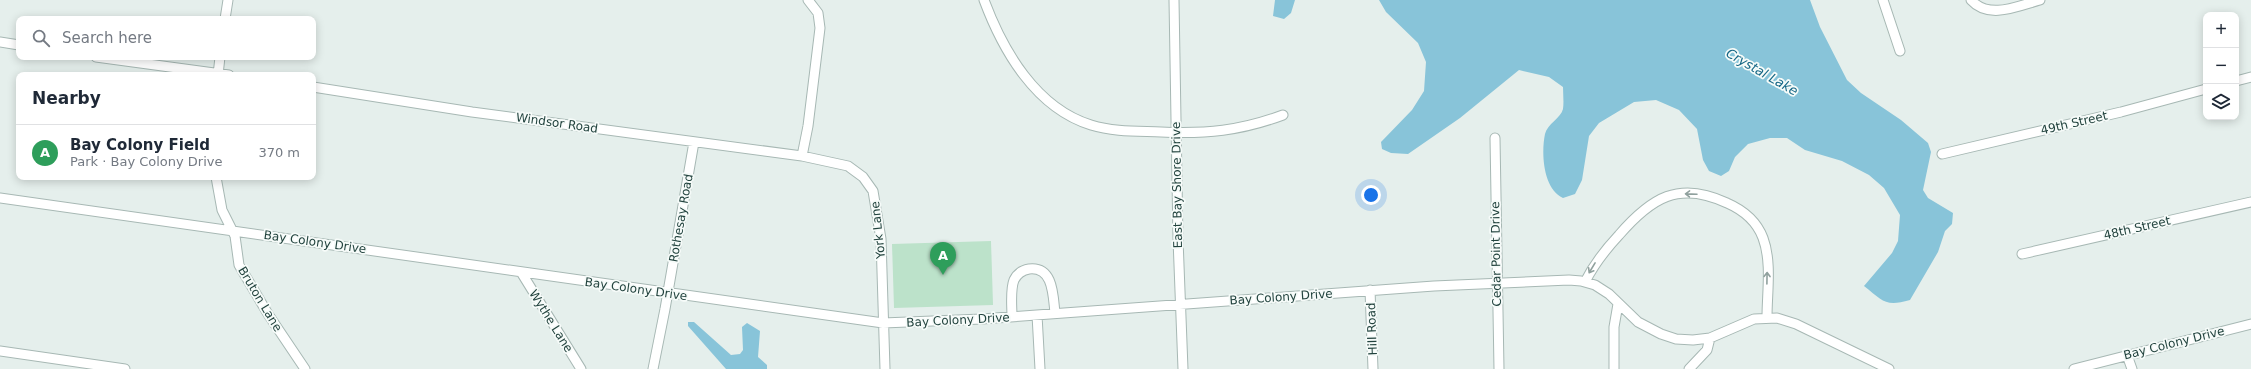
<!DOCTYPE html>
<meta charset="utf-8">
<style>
:root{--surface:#fff;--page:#f2f2f3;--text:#1f2937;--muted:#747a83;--line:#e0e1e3;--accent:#111827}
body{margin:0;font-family:"DejaVu Sans",sans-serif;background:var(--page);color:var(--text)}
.controls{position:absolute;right:12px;top:12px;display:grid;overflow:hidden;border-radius:8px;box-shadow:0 2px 10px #0003}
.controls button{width:36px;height:36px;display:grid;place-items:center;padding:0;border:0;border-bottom:1px solid var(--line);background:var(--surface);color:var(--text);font:20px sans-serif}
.you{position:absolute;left:1371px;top:195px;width:14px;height:14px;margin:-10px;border:3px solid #fff;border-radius:50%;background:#1a73e8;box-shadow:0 0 0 6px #1a73e833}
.badge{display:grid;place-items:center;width:26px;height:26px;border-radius:50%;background:var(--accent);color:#fff;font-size:13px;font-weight:700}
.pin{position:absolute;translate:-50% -33px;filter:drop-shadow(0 1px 2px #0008)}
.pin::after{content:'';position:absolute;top:21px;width:14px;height:12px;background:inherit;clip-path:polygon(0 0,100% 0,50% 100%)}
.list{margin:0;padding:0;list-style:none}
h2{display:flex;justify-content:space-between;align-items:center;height:52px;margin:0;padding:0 16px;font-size:17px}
h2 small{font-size:13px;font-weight:400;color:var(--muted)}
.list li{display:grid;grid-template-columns:26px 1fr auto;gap:12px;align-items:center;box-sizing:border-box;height:56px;padding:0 16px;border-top:1px solid var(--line)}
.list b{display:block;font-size:15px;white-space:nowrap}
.list p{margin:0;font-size:13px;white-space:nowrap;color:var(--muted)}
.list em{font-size:13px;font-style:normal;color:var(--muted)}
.icon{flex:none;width:22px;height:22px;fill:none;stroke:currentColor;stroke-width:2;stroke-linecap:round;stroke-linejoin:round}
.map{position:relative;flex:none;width:2251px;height:369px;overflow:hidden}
.search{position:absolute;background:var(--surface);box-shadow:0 2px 10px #0003;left:16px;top:16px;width:300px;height:44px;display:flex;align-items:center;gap:10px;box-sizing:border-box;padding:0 14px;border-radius:8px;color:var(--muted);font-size:15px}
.panel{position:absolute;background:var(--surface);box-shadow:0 2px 10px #0003;left:16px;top:72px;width:300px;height:108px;border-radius:8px}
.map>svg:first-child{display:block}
</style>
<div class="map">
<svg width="2251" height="369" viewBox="0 0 2251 369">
<rect width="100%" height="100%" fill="#e5efec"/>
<!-- green -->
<path fill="#bce2ca" d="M991,241L993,305L894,308L892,244Z"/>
<!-- water -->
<path fill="#88c4d9" d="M1275,0H1295L1291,13L1284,19L1273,16Z
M1379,0H1810L1820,27L1847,80L1861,93L1901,120L1928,143L1931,152L1923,190L1928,198L1953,213L1952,224L1945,231L1938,252L1910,300C1885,307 1883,301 1864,286L1892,253L1898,241L1900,215L1884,188L1869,175L1842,161L1805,150L1787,138H1770L1748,144L1735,157L1729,171L1721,176L1709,171L1703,160L1697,129L1679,110L1656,100L1634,102L1599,123L1589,136L1582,180L1575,194L1563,198C1543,189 1541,153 1545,134C1547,124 1561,118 1563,109C1564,102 1563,94 1563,87L1549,77L1519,70L1460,118L1408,154L1391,153L1382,149L1381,142L1412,110L1424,91L1426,62L1418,43L1386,12Z
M688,322H694L731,355L740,354L743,350L742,327L747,323L760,331L758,357L767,365V369H726L688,326Z"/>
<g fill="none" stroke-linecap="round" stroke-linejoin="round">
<!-- minor casing -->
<g stroke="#a7b8b4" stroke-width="11">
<path id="minor" d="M984,0C1003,51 1036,108 1091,125C1114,132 1138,131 1161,132C1206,134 1240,131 1283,115
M1174,0L1178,239L1183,369
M1883,0L1900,51
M1971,0C1989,20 2018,6 2040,0
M225,19L228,0
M0,42L19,45
M96,57L229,75
M218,75L220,57
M2236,81L2251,77
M313,87L472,112L802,156L848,166L863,177L873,191L881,239L885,369
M1495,138L1499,369
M1942,154L2121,112L2206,89
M802,156L808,126L820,28L818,13L808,0
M216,177L222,210L235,236L239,265L268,314L305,369
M0,198L883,323L982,319L1434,286L1569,280L1581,281L1595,285L1609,294L1638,322L1661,334L1676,339L1693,340L1710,338L1754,319L1777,318L1796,324L1889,369
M2022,254L2251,202
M521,272L581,369
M1585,282C1594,264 1605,250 1619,235C1651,198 1679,180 1727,203C1743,210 1757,222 1763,238C1772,262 1767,293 1767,317
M1370,290L1373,369
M1037,315L1040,369
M1012,317C1012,306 1010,290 1014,280C1017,274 1023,270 1029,269C1054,266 1053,297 1055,313
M0,351L125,369
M2127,355L2132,369
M653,369L665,309L694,142
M1614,369V327L1618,304
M1689,369L1707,350L1710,338
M2074,369L2251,324"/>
</g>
<!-- minor -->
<use href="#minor" stroke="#fff" stroke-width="9"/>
</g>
<!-- one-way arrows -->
<defs><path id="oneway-shaft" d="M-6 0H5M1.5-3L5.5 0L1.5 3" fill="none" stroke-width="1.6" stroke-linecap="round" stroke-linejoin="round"/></defs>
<g stroke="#90a19e">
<use href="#oneway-shaft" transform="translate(1691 194) rotate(-178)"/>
<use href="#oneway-shaft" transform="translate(1592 268) rotate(121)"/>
<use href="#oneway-shaft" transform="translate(1767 278) rotate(-89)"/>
</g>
<g text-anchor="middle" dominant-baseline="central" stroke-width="3.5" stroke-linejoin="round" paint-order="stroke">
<!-- street labels -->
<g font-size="12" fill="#22433e" stroke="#f6fbf9">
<text transform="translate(557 123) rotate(8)">Windsor Road</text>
<text transform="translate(2074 123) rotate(-13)">49th Street</text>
<text transform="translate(1177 185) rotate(-91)">East Bay Shore Drive</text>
<text transform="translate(681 218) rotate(-80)">Rothesay Road</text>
<text transform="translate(2137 228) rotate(-13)">48th Street</text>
<text transform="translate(878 230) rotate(-96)">York Lane</text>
<text transform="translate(315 242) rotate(8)">Bay Colony Drive</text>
<text transform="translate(1496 254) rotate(-91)">Cedar Point Drive</text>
<text transform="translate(636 289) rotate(8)">Bay Colony Drive</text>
<text transform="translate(1281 297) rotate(-4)">Bay Colony Drive</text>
<text transform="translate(260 299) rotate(59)">Bruton Lane</text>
<text transform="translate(958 320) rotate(-3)">Bay Colony Drive</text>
<text transform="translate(551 321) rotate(58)">Wythe Lane</text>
<text transform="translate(1372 329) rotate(-92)">Hill Road</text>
<text transform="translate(2174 343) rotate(-14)">Bay Colony Drive</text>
</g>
<!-- water labels -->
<g font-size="13" font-style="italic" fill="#156786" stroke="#f6fbf9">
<text transform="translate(1762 72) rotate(30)">Crystal Lake</text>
</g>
</g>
</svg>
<div class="controls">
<button>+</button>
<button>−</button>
<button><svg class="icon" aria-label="layers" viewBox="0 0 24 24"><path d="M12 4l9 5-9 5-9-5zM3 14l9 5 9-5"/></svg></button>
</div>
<div class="you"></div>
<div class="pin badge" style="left:943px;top:275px;background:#2e9e5b">A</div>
<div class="search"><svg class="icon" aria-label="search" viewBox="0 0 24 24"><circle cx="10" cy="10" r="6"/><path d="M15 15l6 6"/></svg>Search here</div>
<section class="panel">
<h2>Nearby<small></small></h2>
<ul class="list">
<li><span class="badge" style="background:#2e9e5b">A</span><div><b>Bay Colony Field</b><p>Park · Bay Colony Drive</p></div><em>370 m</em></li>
</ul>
</section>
</div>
